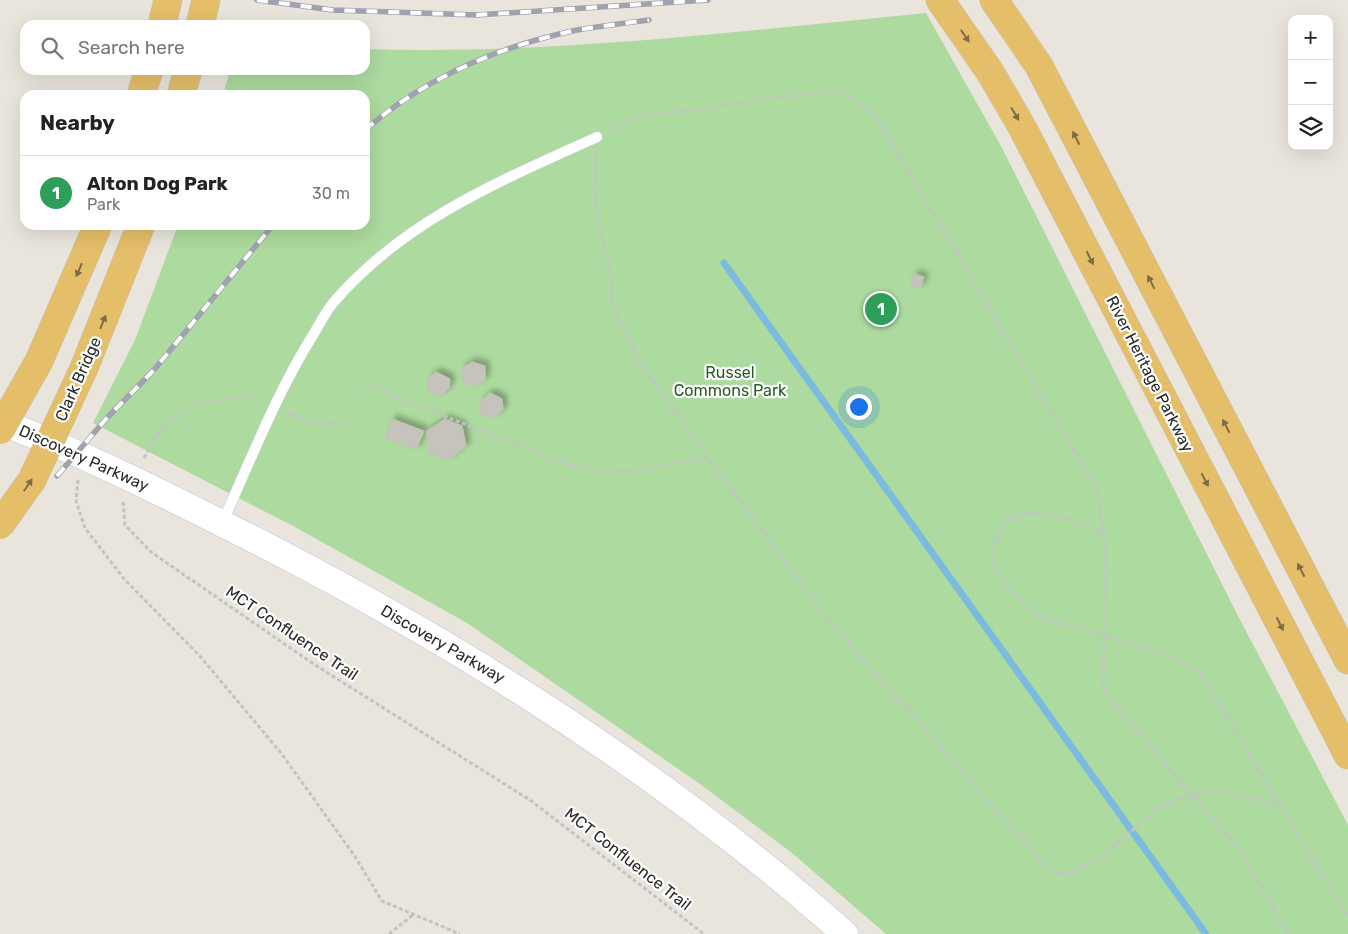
<!DOCTYPE html>
<meta charset="utf-8">
<style>
:root{--surface:#fff;--page:#f6f6f6;--text:#222;--muted:#767676;--line:#e0e0e0;--accent:#1a73e8}
body{margin:0;font-family:Rubik,sans-serif;background:var(--page);color:var(--text)}
.controls{position:absolute;right:15px;top:15px;display:grid;overflow:hidden;border-radius:10px;box-shadow:0 5px 20px #0002}
.controls button{width:45px;height:45px;display:grid;place-items:center;padding:0;border:0;border-bottom:1px solid var(--line);background:var(--surface);color:var(--text);font:25px sans-serif}
.you{position:absolute;left:858px;top:406px;width:18px;height:18px;margin:-12px;border:4px solid #fff;border-radius:50%;background:#1a73e8;box-shadow:0 0 0 8px #1a73e833}
.badge{display:grid;place-items:center;width:32px;height:32px;border-radius:50%;background:var(--accent);color:#fff;font-size:16px;font-weight:700}
.pin{position:absolute;translate:-50% -50%;border:2px solid #fff;box-shadow:0 1px 5px #0006}
.list{margin:0;padding:0;list-style:none}
h2{display:flex;justify-content:space-between;align-items:center;height:65px;margin:0;padding:0 20px;font-size:21px}
h2 small{font-size:16px;font-weight:400;color:var(--muted)}
.list li{display:grid;grid-template-columns:32px 1fr auto;gap:15px;align-items:center;box-sizing:border-box;height:75px;padding:0 20px;border-top:1px solid var(--line)}
.list b{display:block;font-size:19px;white-space:nowrap}
.list p{margin:0;font-size:16px;white-space:nowrap;color:var(--muted)}
.list em{font-size:16px;font-style:normal;color:var(--muted)}
.icon{flex:none;width:28px;height:28px;fill:none;stroke:currentColor;stroke-width:2;stroke-linecap:round;stroke-linejoin:round}
.map{position:relative;flex:none;width:1348px;height:934px;overflow:hidden}
.search{position:absolute;background:var(--surface);box-shadow:0 5px 20px #0002;left:20px;top:20px;width:350px;height:55px;display:flex;align-items:center;gap:12px;box-sizing:border-box;padding:0 18px;border-radius:15px;color:var(--muted);font-size:19px}
.panel{position:absolute;background:var(--surface);box-shadow:0 5px 20px #0002;left:20px;top:90px;width:350px;height:140px;border-radius:15px}
.map>svg:first-child{display:block}
</style>
<div class="map">
<svg width="1348" height="934" viewBox="0 0 1348 934">
<defs>
<filter id="shadow"><feDropShadow dx="4.5" dy="-4.5" stdDeviation="2.5" flood-color="#0004"/></filter>
</defs>
<rect width="100%" height="100%" fill="#e9e5dc"/>
<!-- green -->
<path fill="#adda9f" d="M926,13L1001,146L1238,616L1348,825V934H886L792,853L700,784L467,623L295,527L93,423L135,340L178,225H365V95H223L230,70H365V49C552,55 740,31 926,13Z"/>
<g fill="none" stroke-linecap="round" stroke-linejoin="round">
<!-- stream -->
<path stroke="#7bbbe0" stroke-width="7" d="M724,263L1206,934"/>
</g>
<!-- building -->
<path fill="#c5c3bb" stroke="#c4c1b6" filter="url(#shadow)" d="M914,274L924,277L920,289L910,286Z
M472,362L485,366V380L475,386L463,382L461,369Z
M436,372L450,379L449,388L441,396L428,392L427,380Z
M490,393L502,399L503,410L494,418L481,414L480,402Z
M392,419L424,431L416,450L385,438Z
M445,419L462,426L466,446L449,460L429,453L427,431Z"/>
<g fill="none" stroke-linecap="round" stroke-linejoin="round">
<!-- service casing -->
<g stroke="#d2d3e0" stroke-width="11">
<path id="service" d="M222,523C251,460 276,394 313,335C319,325 325,313 333,303C404,220 500,181 597,137"/>
</g>
<!-- tertiary casing -->
<g stroke="#d2d3e0" stroke-width="28">
<path id="tertiary" d="M0,422C86,454 167,496 249,537C463,646 665,774 845,934"/>
</g>
<!-- trunk casing -->
<g stroke="#c3c3c3" stroke-width="29">
<path id="trunk" d="M940,0L990,72L1022,127L1348,755
M994,0L1039,66L1348,660
M162,25L168,0
M200,25L206,0
M141,95L149,70
M181,95L188,70"/>
</g>
<!-- path -->
<path stroke="#c3c3c3" stroke-width="3" stroke-dasharray="4 2.5" stroke-linecap="butt" d="M610,130L639,117L832,90C851,96 863,105 877,119L1097,489L1106,552L1103,687L1119,710L1242,853L1287,934
M596,153L595,205L612,278L611,301L637,358L707,457L828,619L1050,871L1069,875L1103,856L1159,807L1193,794L1218,790L1280,805
M365,385L564,463L599,472L649,469L707,457
M287,413L324,426L326,421L347,427
M144,458L160,430L191,405L244,395L260,402
M78,480L76,501L85,528L125,580L199,655L281,753L354,855L382,901L460,934
M123,502L125,525L151,552L315,665L530,800L704,934
M1102,532L1073,519L1028,512L1005,521L994,544V570L1011,591L1037,616L1164,654L1200,672L1348,917
M389,934L414,914"/>
<!-- service -->
<use href="#service" stroke="#fff" stroke-width="10"/>
<!-- tertiary -->
<use href="#tertiary" stroke="#fff" stroke-width="26"/>
<!-- trunk -->
<use href="#trunk" stroke="#e5be69" stroke-width="28"/>
<!-- rail casing -->
<g stroke="#a0a1b1" stroke-width="5.5">
<path id="rail" d="M257,0L333,10L477,15L708,0
M365,130C425,78 500,46 577,30C601,26 625,23 649,20
M57,476L105,420L154,370L273,225"/>
</g>
<!-- rail -->
<use href="#rail" stroke="#fff" stroke-width="4" stroke-dasharray="11" stroke-linecap="butt"/>
<!-- trunk-bridge casing -->
<g stroke="#c3c3c3" stroke-width="29" stroke-linecap="butt">
<path id="trunk-bridge" d="M0,430L39,361L98,225
M0,525L32,480L84,368L141,225"/>
</g>
<!-- trunk-bridge -->
<use href="#trunk-bridge" stroke="#e5be69" stroke-width="28"/>
</g>
<!-- one-way arrows -->
<defs><path id="oneway-solid" d="M-6-.8H1V-3.2L6.5 0L1 3.2V.8H-6Z" transform="scale(1.25)"/></defs>
<g fill="#7e6c46">
<use href="#oneway-solid" transform="translate(965 36) rotate(56)"/>
<use href="#oneway-solid" transform="translate(1015 114) rotate(59)"/>
<use href="#oneway-solid" transform="translate(1076 138) rotate(-117)"/>
<use href="#oneway-solid" transform="translate(1090 258) rotate(63)"/>
<use href="#oneway-solid" transform="translate(79 270) rotate(113)"/>
<use href="#oneway-solid" transform="translate(1151 282) rotate(-117)"/>
<use href="#oneway-solid" transform="translate(103 322) rotate(-68)"/>
<use href="#oneway-solid" transform="translate(1226 426) rotate(-117)"/>
<use href="#oneway-solid" transform="translate(1205 480) rotate(63)"/>
<use href="#oneway-solid" transform="translate(28 485) rotate(-56)"/>
<use href="#oneway-solid" transform="translate(1301 570) rotate(-117)"/>
<use href="#oneway-solid" transform="translate(1280 624) rotate(63)"/>
</g>
<g text-anchor="middle" dominant-baseline="central" stroke-width="4.5" stroke-linejoin="round" paint-order="stroke">
<!-- park labels -->
<g font-size="16" fill="#285d22" stroke="#fff">
<text x="730" y="372">Russel<tspan x="730" dy="18">Commons Park</tspan></text>
</g>
<!-- street labels -->
<g font-size="16" fill="#292929" stroke="#fff">
<text transform="translate(1150 374) rotate(63)">River Heritage Parkway</text>
<text transform="translate(78 379) rotate(-66)">Clark Bridge</text>
<text transform="translate(84 458) rotate(24)">Discovery Parkway</text>
<text transform="translate(292 633) rotate(34)">MCT Confluence Trail</text>
<text transform="translate(443 644) rotate(30)">Discovery Parkway</text>
<text transform="translate(628 859) rotate(38)">MCT Confluence Trail</text>
</g>
</g>
</svg>
<div class="controls">
<button>+</button>
<button>−</button>
<button><svg class="icon" aria-label="layers" viewBox="0 0 24 24"><path d="M12 4l9 5-9 5-9-5zM3 14l9 5 9-5"/></svg></button>
</div>
<div class="you"></div>
<div class="pin badge" style="left:881px;top:309px;background:#2e9e5b">1</div>
<div class="search"><svg class="icon" aria-label="search" viewBox="0 0 24 24"><circle cx="10" cy="10" r="6"/><path d="M15 15l6 6"/></svg>Search here</div>
<section class="panel">
<h2>Nearby<small></small></h2>
<ul class="list">
<li><span class="badge" style="background:#2e9e5b">1</span><div><b>Alton Dog Park</b><p>Park</p></div><em>30 m</em></li>
</ul>
</section>
</div>
